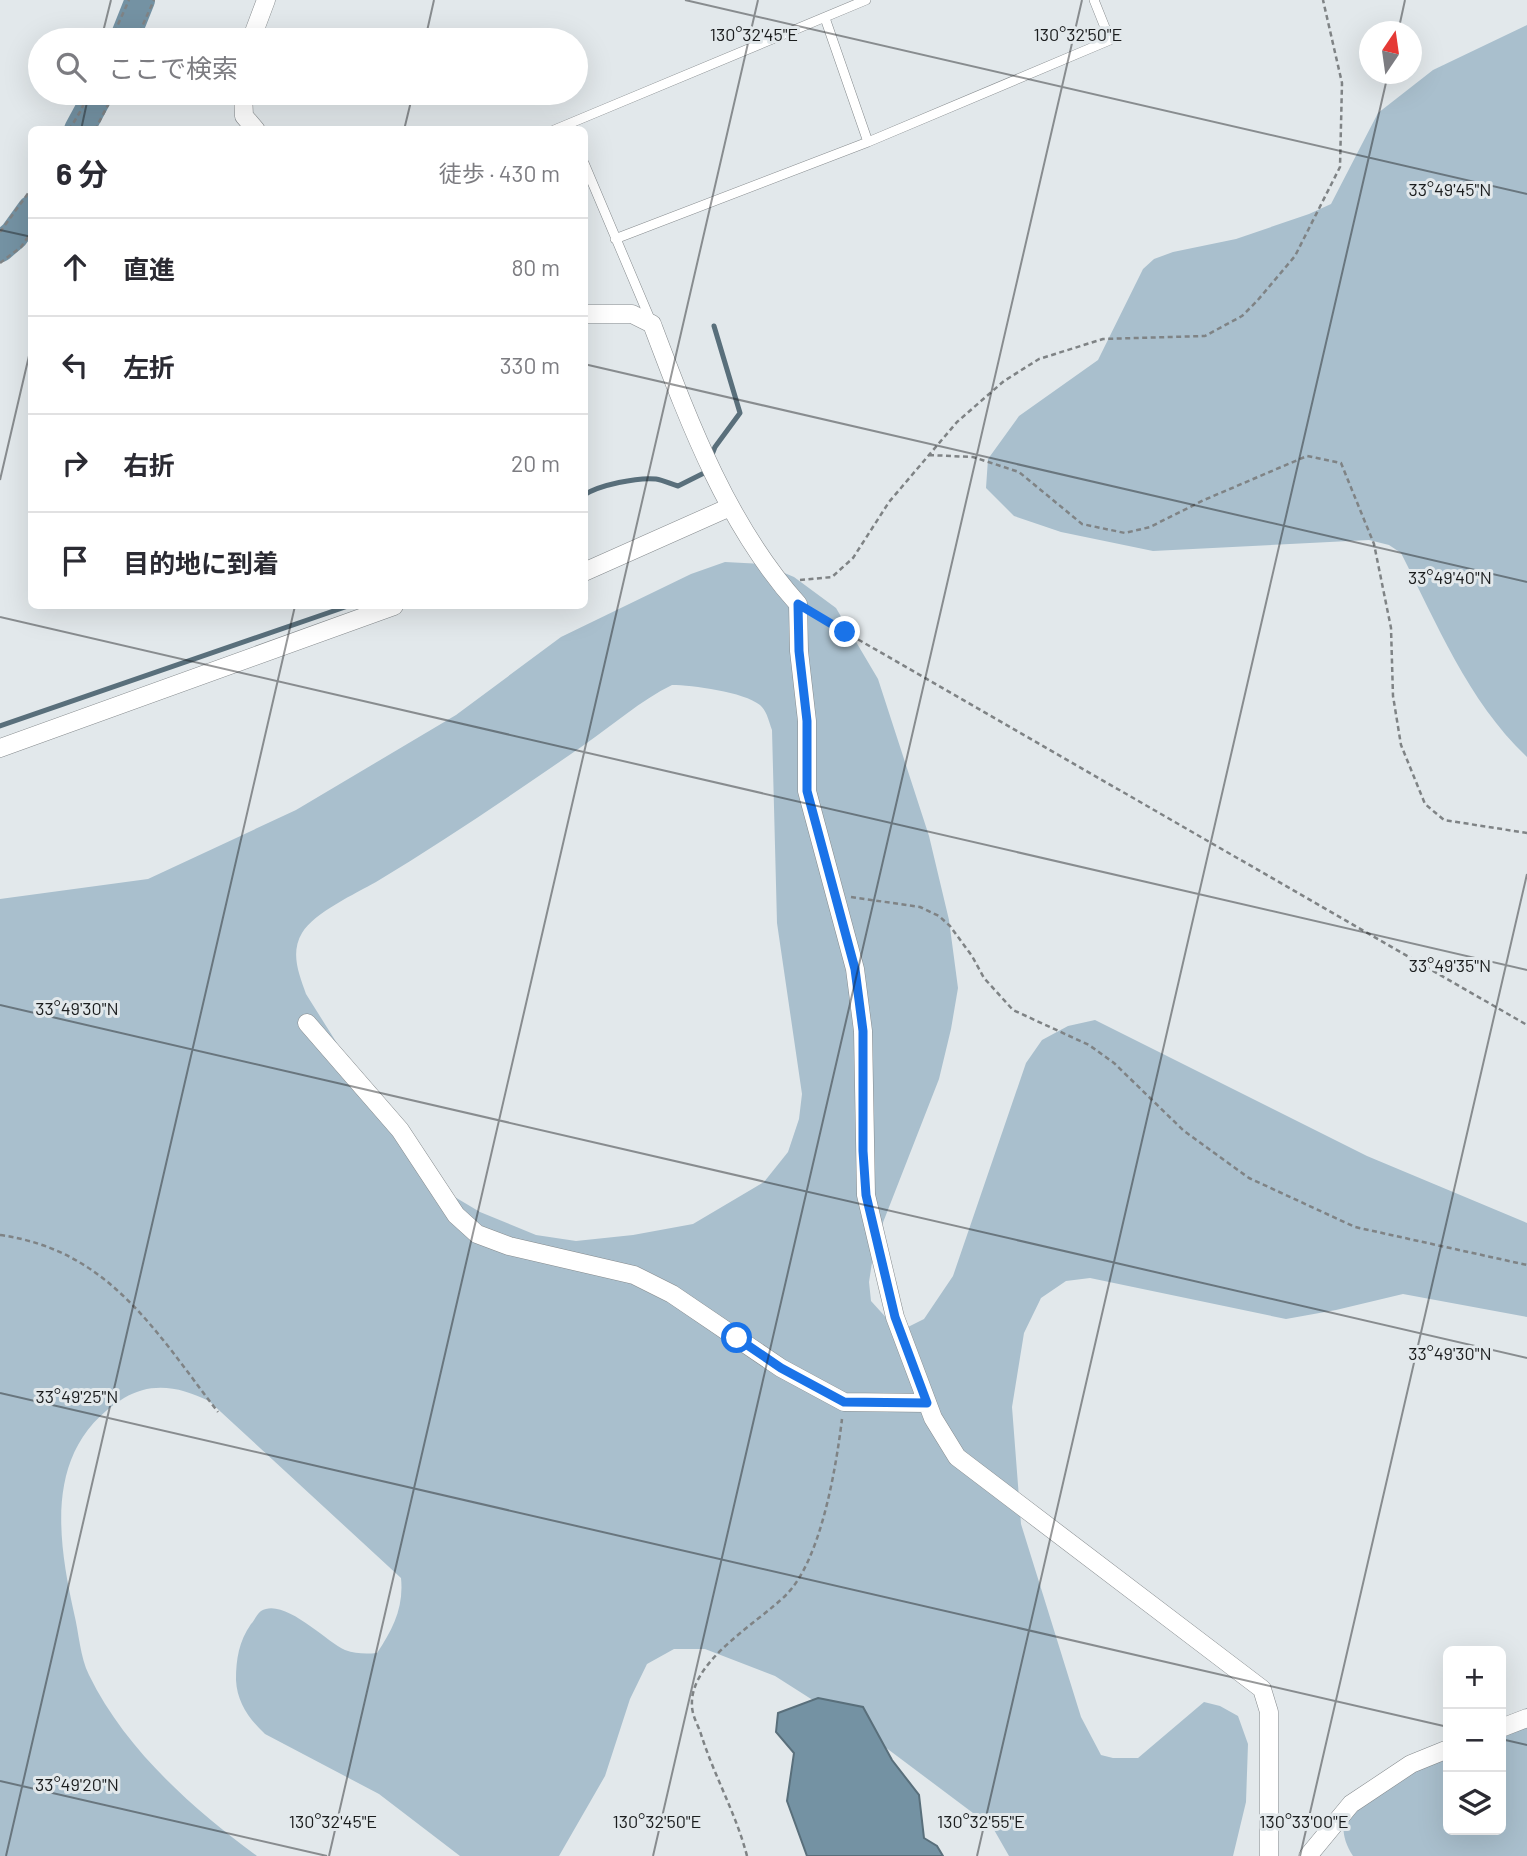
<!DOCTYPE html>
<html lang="ja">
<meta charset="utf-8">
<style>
:root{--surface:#fff;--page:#f2f2f3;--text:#2b2b33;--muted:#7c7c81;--line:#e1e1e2}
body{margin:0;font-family:Barlow,"Noto Sans JP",sans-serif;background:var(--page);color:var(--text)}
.controls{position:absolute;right:21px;bottom:21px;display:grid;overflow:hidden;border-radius:10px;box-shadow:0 7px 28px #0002}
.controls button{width:63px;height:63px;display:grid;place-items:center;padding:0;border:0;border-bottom:2px solid var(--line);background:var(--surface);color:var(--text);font:35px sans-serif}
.compass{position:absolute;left:1359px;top:21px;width:63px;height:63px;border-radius:50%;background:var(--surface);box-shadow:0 7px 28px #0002;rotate:13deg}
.stop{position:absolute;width:21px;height:21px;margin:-16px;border:5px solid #1a73e8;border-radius:50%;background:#fff}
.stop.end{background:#1a73e8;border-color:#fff;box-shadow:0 2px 7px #0008}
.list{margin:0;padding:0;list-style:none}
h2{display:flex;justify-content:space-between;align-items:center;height:91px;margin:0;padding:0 28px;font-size:30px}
h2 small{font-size:23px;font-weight:400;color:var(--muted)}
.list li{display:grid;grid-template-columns:46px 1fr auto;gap:21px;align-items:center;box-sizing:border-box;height:98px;padding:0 28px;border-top:2px solid var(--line)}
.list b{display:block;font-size:26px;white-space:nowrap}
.list em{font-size:23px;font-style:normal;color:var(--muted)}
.icon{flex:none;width:38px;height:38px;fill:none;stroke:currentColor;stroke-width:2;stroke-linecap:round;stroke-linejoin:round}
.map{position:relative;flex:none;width:1527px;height:1856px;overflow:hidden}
.search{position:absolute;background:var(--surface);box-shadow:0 7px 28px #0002;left:28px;top:28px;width:560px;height:77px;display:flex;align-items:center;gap:18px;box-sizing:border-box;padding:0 24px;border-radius:38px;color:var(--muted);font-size:26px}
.panel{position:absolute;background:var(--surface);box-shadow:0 7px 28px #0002;left:28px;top:126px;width:560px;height:483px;border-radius:10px}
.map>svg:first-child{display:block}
</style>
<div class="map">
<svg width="1527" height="1856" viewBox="0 0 1527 1856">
<rect width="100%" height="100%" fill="#e2e8eb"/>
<!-- green -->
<path fill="#a9bfcd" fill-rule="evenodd" d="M1527,25V757C1468,701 1437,624 1401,553L1389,545L1369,540L1153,551L1061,532L1014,516L986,488L988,459L1019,416L1098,360L1143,269L1154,259L1173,252L1236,239L1309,214L1331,204L1378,113L1433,70Z
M725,562L763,564L794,577L836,608L878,679L929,836L949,920L958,988L951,1029L939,1079L875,1243L869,1282L871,1301L891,1323L908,1327L924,1319L953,1276L1026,1063L1042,1040L1068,1026L1095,1020L1367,1156L1527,1223V1317L1403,1294L1336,1310L1286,1319L1090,1278L1066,1281L1041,1298L1024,1333L1012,1407L1021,1524L1081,1717L1101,1755L1113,1758H1138L1204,1702L1220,1706L1238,1716L1248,1744L1246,1802L1233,1856H1009L993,1828L877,1741L775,1676L705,1649H674L647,1664L630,1699L605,1776L559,1856H460L379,1794L265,1734C249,1719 237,1702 236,1680C236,1659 239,1641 251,1624C254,1621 257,1614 261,1611C284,1597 325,1641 345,1650C356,1654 366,1654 377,1653C393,1629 404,1607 401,1578L209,1401C181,1387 152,1381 124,1398C44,1447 57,1536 74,1613C79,1633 80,1657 89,1675C125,1749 192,1808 257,1856H0V899L148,879L296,810L456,715L561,637L691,574ZM672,685C692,685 744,692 760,705C767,711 769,722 772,730L777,923L802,1094L799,1119L788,1152L764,1182L693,1224L633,1235L576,1241L536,1235L480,1212L443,1190L411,1161L306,994C299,974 290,953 302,933C315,912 355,894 376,882C447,839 516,792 584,745C613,725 641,700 672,685Z
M1527,1708V1856H1353C1342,1839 1341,1825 1347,1805L1448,1746V1830H1501V1721Z"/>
<!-- water -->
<path fill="#7492a3" stroke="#596f7b" stroke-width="2" d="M818,1698L863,1707L892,1760L919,1795L924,1838L937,1846L943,1856H807L787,1801L794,1753L776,1732L778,1713Z"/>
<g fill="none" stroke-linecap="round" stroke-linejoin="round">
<!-- stream -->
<path stroke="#596f7b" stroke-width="5" d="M711,457L715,447L740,413L714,326
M584,495C599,485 638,477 656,479C663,480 671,484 678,486L704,473L706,470
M0,726L348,606"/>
<!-- river -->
<path stroke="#7492a3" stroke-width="30" d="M124,40L140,0
M79,130L99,93
M0,247L14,235L32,210"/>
<!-- service casing -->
<g stroke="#858a8d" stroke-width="10">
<path id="service" d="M825,18L868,142
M554,130L866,0
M584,163L650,319
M615,239L868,142L1110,40L1094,0"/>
</g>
<!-- minor casing -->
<g stroke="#858a8d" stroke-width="19">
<path id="minor" d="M251,40L266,0
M243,93L244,116L256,130
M584,314H632L652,324C689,422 727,525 798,604L799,651L807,721V791L855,969L863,1031L866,1195L895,1317L933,1418L957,1457L1262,1689L1269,1712V1856
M584,572L730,507
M0,748L394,606
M307,1023L400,1130L456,1215L477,1234L509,1246L634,1275L672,1294L781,1368L844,1402L927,1403
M1501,1728L1527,1718
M1308,1856L1351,1804L1411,1764L1448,1749"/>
</g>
<!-- path -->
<path stroke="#7f8385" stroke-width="2.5" stroke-dasharray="5 3.5" stroke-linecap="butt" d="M111,40L129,0
M136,40L154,0
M69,130L80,112L89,93
M95,130L114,93
M0,232L32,188
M0,263L21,247L32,231
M929,455L973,457L1019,472L1082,524L1125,533L1150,527L1204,500L1307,456L1341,463L1374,544L1391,628L1393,696L1401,745L1425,804L1444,820L1527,833
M800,580L832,577L853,558L889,502L957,422L1004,381L1039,359L1103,339L1205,336L1242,316L1257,301L1295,256L1340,167L1342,83L1323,0
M814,614L1527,1025
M851,897L920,907L939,916L950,926L972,956L984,978L1013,1010L1089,1045L1114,1063L1184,1131L1249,1178L1355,1227L1527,1265
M0,1235C109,1250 156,1332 218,1412
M747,1856C736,1813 713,1774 700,1731C697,1724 692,1714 692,1706C689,1661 758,1623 786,1595C821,1560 836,1468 842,1419"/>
<!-- service -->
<use href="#service" stroke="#fff" stroke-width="9"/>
<!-- minor -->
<use href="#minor" stroke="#fff" stroke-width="18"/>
</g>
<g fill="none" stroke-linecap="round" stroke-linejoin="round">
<!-- route -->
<path stroke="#1a73e8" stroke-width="9" d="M737,1338L781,1368L844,1402L927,1403L895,1317L866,1195L863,1151V1031L855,969L807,791V721L799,651L798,604L845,632"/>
</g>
<!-- ticks -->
<path fill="none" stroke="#1b1d1e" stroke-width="2" stroke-opacity="0.45" d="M685,0L1527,194M1398,32L1405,0M101,40L111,0M425,40L434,0M81,130L89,93M404,130L413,93M0,230L32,237M584,364L1527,582M0,480L32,343M0,617L1527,970M0,1005L1527,1358M0,1393L1448,1727M1501,1739L1527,1745M0,1781L327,1856M6,1856L295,606M329,1856L758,0M653,1856L1082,0M977,1856L1388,74M1300,1856L1527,874"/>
<g font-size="18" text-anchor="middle" fill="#1b1d1e" stroke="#e2e8eb" stroke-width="6" stroke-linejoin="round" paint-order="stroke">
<text x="754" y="41">130°32'45"E</text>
<text x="1078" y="41">130°32'50"E</text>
<text x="1450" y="196">33°49'45"N</text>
<text x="1450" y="584">33°49'40"N</text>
<text x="1450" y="972">33°49'35"N</text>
<text x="77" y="1015">33°49'30"N</text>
<text x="1450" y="1360">33°49'30"N</text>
<text x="77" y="1403">33°49'25"N</text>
<text x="77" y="1791">33°49'20"N</text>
<text x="333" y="1828">130°32'45"E</text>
<text x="657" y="1828">130°32'50"E</text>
<text x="981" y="1828">130°32'55"E</text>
<text x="1304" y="1828">130°33'00"E</text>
</g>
</svg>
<div class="controls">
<button>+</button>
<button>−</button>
<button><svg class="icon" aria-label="layers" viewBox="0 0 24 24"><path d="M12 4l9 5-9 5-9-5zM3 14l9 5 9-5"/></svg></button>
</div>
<svg class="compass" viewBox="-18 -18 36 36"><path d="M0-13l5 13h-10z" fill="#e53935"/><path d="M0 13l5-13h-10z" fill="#7c7c81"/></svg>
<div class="stop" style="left:737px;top:1338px"></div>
<div class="stop end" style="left:845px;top:632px"></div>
<div class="search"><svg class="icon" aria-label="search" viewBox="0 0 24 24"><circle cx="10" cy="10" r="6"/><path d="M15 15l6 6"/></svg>ここで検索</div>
<section class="panel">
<h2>6 分<small>徒歩 · 430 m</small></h2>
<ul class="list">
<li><svg class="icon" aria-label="ahead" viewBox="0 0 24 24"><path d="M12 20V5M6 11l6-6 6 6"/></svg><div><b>直進</b></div><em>80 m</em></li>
<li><svg class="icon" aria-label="left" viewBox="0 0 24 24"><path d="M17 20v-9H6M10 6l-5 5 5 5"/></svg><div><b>左折</b></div><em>330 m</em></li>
<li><svg class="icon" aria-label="right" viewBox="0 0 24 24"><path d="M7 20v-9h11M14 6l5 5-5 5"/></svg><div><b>右折</b></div><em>20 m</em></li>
<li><svg class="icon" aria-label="arrive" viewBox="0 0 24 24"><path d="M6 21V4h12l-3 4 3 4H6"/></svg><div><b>目的地に到着</b></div></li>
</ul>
</section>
</div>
